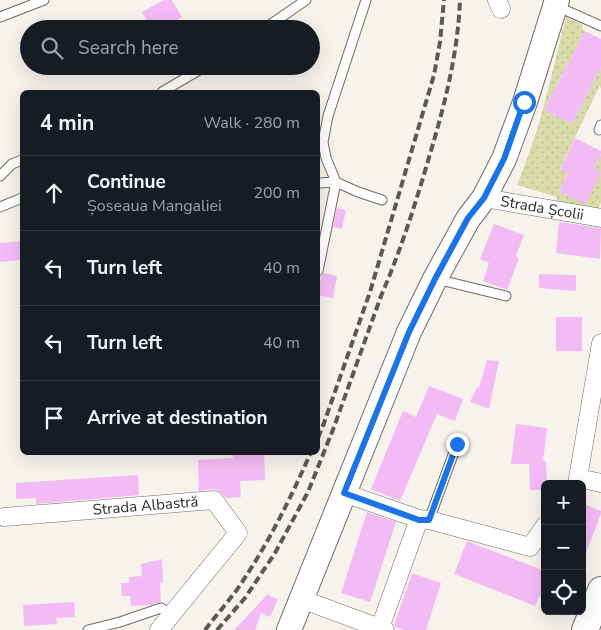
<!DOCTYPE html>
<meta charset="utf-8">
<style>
:root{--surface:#171b24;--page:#20242c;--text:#f1f3f6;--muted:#9ea1a6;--line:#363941}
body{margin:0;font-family:"Nunito Sans",sans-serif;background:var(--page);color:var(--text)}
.controls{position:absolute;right:15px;bottom:15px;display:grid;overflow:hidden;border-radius:8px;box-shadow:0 5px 20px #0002}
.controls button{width:45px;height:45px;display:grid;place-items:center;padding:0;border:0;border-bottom:1px solid var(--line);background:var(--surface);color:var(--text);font:25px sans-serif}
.stop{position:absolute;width:15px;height:15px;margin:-11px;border:4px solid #1a73e8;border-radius:50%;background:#fff}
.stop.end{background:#1a73e8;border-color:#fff;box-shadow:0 1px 5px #0008}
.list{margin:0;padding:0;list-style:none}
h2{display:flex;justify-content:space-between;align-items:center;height:65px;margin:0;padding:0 20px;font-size:21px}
h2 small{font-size:16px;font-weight:400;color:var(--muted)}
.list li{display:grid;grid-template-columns:32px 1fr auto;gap:15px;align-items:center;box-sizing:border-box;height:75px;padding:0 20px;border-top:1px solid var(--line)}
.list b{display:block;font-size:19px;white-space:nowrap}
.list p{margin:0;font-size:16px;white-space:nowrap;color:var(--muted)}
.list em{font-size:16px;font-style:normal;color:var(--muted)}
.icon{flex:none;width:28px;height:28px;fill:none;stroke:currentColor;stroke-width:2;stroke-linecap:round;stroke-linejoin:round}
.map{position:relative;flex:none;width:601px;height:630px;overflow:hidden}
.search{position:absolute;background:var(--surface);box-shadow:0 5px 20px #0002;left:20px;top:20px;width:300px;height:55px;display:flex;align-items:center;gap:12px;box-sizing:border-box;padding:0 18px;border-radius:28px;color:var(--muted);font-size:19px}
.panel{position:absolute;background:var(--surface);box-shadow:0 5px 20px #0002;left:20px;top:90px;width:300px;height:365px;border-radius:8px}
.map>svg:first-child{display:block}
</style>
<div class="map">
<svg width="601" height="630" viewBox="0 0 601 630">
<defs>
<pattern id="green-dots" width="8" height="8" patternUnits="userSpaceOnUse" patternTransform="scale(1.25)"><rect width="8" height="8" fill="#d9dba9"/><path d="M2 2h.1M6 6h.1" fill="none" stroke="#bbbc91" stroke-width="1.8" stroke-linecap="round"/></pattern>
</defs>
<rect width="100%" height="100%" fill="#f8f2ed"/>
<!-- green -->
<path fill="url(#green-dots)" d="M566,17L583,25L582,28L585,31L544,110L572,124L601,67V88L599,87L560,169L568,173L559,191L601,172L594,169L601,154V202L597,212L556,204L557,197L517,185C540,131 552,73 566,17Z"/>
<!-- building -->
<path fill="#f3bbf6" d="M164,0H172L182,17L161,29H151L142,12Z
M585,31L601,39V67L572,124L544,110Z
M575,138L601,151V154L594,169L601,172L586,204L559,192L568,173L560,170Z
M337,208L346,210L342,229L333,227Z
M559,222L601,228L600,259L556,253Z
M494,224L524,235L516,256L518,257V261L507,290L483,281L489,263L480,259Z
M22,241V260L0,262V243Z
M324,273L337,276L333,298L318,295L321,277Z
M539,274L576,275V291L539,288Z
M556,317H582V351H556Z
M487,360L499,361L489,409L470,402L477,387L479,388Z
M429,386L463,399L455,421L437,414L400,501L371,489L403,411L416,417Z
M516,424L547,428L543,461H546L547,484H545V490H530L529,464H511Z
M232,452H264L265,480L240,481L241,497L226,498L218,490L213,489L199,491L198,460L233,458Z
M138,475L139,495L36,504V498L16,499V483Z
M582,503L601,511V514L583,560H582Z
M367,512L396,522L370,602L341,593Z
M467,541L545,571V594L539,597L535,606L454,574Z
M162,559L163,583L160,582L161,602L151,605L131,606L130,596H122L121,583H129V577L142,576L141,564Z
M412,573L441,583L426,630H404L395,627L394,625Z
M269,593V596L278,599L270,617L261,613L255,630H234Z
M74,602L75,617L56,618L57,624L24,626L23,605Z"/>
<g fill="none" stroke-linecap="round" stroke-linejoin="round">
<!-- lane casing -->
<g stroke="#716b67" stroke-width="11">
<path id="lane" d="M366,0L328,116L323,142L326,158L336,182L358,192L382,200
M556,6L601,26
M0,17L44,0
M264,29L306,0
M162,92L206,66
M599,130L601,125
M0,176L12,164L22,160
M318,183L336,182L318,271
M0,207L22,198
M436,279L506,296
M429,520L457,444
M88,630L120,622L161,608L171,615"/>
</g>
<!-- street casing -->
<g stroke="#716b67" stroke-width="19">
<g id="street">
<path d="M497,0L501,9"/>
<path id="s1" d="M484,198L601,218"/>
<path d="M601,343L578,478L601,483"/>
<path d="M344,493L419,519L429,520L530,547L545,526"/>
<path id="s2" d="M4,517L214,500L238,533L159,630"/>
<path d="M301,599L385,630"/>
<path d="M380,628L419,519"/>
</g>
</g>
<!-- secondary casing -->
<g stroke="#716b67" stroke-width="26">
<path id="secondary" d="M289,630L409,332L435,279L468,219L484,198L504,159L525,102L557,0"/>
</g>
<!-- primary casing -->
<g stroke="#716b67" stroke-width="28">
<path id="primary" d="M585,630L601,590"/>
</g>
<!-- lane -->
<use href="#lane" stroke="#fff" stroke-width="9"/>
<!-- street -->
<use href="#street" stroke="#fff" stroke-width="18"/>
<!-- secondary -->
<use href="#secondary" stroke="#fff" stroke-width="24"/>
<!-- primary -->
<use href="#primary" stroke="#fff" stroke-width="26"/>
<!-- rail -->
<path stroke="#5b5855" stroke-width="4" stroke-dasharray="8 4" stroke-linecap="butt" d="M318,438L324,423L370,292L434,75L440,42L444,0
M205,630C215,617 226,604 236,591C266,548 290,500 311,452
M217,630L245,598L275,553L308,492L334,427L381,296C401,250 416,202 430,154C445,104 458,52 460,0"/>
</g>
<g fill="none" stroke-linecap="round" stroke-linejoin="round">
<!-- route -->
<path stroke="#1a73e8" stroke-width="6" d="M457,444L429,520H419L344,493L409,332L435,279L468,218L484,198L504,159L524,102"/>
</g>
<g text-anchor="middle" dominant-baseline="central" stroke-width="4" stroke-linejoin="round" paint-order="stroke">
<!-- street labels -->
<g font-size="15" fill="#2d2b29" stroke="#fff">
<text stroke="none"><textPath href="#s1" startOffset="59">Strada Școlii</textPath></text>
<text stroke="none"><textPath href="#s2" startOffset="142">Strada Albastră</textPath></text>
</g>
</g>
</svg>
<div class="controls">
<button>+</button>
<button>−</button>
<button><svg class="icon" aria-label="locate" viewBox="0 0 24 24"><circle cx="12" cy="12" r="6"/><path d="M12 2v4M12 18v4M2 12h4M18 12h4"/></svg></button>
</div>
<div class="stop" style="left:524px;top:102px"></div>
<div class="stop end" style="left:457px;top:444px"></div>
<div class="search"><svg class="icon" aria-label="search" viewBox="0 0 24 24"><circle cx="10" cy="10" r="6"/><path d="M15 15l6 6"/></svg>Search here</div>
<section class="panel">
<h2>4 min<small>Walk · 280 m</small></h2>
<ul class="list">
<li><svg class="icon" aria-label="ahead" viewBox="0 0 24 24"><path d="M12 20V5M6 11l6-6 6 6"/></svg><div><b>Continue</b><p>Șoseaua Mangaliei</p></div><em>200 m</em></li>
<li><svg class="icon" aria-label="left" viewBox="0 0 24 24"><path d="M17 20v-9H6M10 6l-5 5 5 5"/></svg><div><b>Turn left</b></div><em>40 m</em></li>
<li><svg class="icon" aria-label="left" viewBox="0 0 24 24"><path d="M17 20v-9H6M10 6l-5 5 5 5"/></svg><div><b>Turn left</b></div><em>40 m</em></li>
<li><svg class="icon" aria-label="arrive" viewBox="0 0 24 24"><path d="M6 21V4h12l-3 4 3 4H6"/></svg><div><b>Arrive at destination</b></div></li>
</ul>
</section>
</div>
